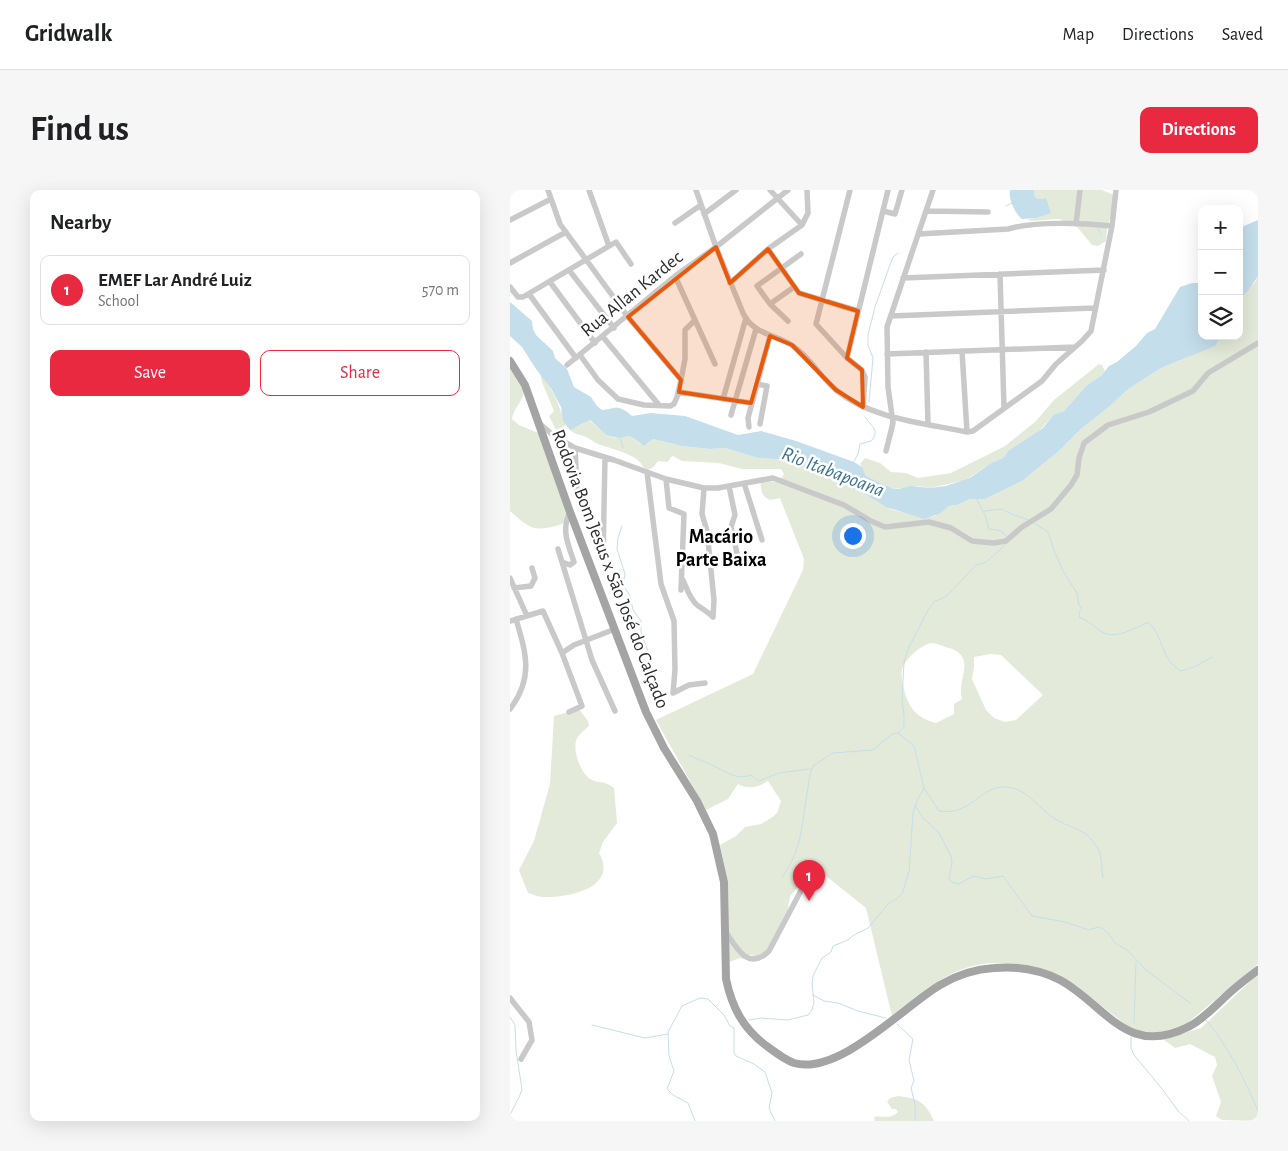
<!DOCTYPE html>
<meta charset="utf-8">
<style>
:root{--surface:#fff;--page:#f6f6f6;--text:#202124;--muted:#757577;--line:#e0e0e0;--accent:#e82940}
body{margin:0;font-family:"Alegreya Sans",sans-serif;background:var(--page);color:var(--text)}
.controls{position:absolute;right:15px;top:15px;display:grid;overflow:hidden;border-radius:10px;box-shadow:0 5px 20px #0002}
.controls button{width:45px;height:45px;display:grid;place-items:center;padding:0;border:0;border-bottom:1px solid var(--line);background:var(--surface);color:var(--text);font:25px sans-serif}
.you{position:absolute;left:342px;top:345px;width:18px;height:18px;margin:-12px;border:4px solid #fff;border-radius:50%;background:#1a73e8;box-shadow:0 0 0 8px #1a73e833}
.badge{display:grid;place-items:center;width:32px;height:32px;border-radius:50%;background:var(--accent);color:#fff;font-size:16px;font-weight:700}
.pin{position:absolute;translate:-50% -41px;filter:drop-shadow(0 1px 2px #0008)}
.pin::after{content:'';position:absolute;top:26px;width:18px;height:15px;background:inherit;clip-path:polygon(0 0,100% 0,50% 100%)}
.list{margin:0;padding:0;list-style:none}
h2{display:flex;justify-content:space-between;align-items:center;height:65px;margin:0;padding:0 20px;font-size:21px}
h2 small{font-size:16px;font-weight:400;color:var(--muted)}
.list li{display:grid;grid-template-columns:32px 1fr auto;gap:15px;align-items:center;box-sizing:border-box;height:70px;margin:0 10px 10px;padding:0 10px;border:1px solid var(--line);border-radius:10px}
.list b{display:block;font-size:19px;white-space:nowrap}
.list p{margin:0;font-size:16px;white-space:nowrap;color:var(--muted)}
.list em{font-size:16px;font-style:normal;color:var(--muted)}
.actions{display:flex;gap:10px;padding:15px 20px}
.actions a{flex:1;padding:11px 0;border:1px solid var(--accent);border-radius:10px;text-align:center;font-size:18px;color:var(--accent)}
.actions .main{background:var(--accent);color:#fff}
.icon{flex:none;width:28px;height:28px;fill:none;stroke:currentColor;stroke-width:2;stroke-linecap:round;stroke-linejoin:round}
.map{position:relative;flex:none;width:748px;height:931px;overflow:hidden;border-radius:10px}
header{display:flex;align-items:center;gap:30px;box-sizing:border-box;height:70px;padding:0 25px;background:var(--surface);border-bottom:1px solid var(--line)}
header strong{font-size:24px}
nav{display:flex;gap:28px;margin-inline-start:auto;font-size:18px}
.intro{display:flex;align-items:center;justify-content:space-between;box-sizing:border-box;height:120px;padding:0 30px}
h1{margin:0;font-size:35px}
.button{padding:12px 22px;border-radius:10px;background:var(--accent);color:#fff;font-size:18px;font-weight:700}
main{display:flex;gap:30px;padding:0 30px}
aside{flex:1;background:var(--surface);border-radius:10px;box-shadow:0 5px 20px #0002}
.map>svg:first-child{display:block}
</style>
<header>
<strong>Gridwalk</strong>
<nav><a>Map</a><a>Directions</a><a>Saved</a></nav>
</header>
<div class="intro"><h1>Find us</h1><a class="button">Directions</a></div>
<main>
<aside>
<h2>Nearby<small></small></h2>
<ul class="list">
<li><span class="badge">1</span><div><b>EMEF Lar André Luiz</b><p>School</p></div><em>570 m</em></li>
</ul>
<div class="actions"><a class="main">Save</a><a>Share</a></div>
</aside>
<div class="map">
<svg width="748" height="931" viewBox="0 0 748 931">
<rect width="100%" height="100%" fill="#fff"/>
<!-- green -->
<path fill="#e3ead9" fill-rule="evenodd" d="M524,0H592L604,5V15L597,38L596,51L588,56L582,55L563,32L548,29L520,31L518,29L526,28L536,8L528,9L525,7Z
M748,86V774L674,836L653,842H638L627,841L616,835L567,796L499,774C452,767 416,798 382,826L356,718L305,677L280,706L277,724L257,762L245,768L242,765H238L234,769L230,768L219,772L218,691L210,655L226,646L235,637L251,634L264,626L267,623L271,611L258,591C249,597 238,600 228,594L218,609L196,620L146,530L243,484L293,380L294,369L270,308L260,310C251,306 250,299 251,290L267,292L270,290L274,284L271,279H232L209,273L172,271L163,266L161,267L158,272L148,271C143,277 142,281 134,278C126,262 101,260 86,253C83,251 80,249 76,247C70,244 64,245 59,239L71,235L79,230L96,245L105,248L120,246L130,254H137L143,249L172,256L200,259L215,258L248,268L279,270L310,284L334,288L353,303L371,314L383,320L414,328L425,326L439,316L447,315L460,309H475L512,291L549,261L572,238L600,216L617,200L651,178L678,167L710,148L711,146H729V109L745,92ZM420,453C427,453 432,456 439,458C468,467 446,490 452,509L444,514V524L426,533C405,528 397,515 393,495C392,490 391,485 392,479C396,468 409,457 420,453ZM480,464L491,465L533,505L506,530L495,532L484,528L476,520L462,489L464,477V467Z
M589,174L592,175L595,181L592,185L576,196L554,221L543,225L530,240L499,260L493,268L481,273L456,290L420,298L407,296L384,299L356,286L350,274L355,268L370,273L381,282L396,283L408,288L441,283L495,256L525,232L544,210Z
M0,175L15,198C13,213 3,218 2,229L9,235L31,244L51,299L58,331C48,336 30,342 19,336C12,332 6,326 0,321Z
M30,182L45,206L56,235L46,240L39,226L44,221L32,192Z
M69,519L78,531L79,536C74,541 68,544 66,551C63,562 71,585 82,590C91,594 94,590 104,598L107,633L93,652L89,663C109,698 58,708 33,707C28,707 23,704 18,703L9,680L24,651L40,594L44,526Z
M748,784V931L712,930L706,926L711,912L702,886L707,875L705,867L680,854L665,858L653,849L691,838Z
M388,906C409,908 416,913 424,931H365L364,927C373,925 380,930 388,922L386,919H382L377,912L380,908Z"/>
<!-- water -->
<path fill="#c4deeb" d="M500,0H524L525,7L528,9L536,8L541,23L526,28L512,29C505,23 498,9 500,0Z
M748,30V86L738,101L729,109V41L734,36Z
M682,93H692V146H711L705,156L651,178L617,200L600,216L572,238L549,261L512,291L475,309H460L447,315L439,316L429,324L414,329L376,317L353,303L334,288L309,284L279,270L248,268L215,258L200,259L172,256L143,249L134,256L120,246L108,248L96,245L80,230L60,240L53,231L51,217L42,200L26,179L12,157L0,146V112L22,131L23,139L26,145L43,161L45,168L57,179L64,197L81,207L87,216L92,220C108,218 108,214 122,226L141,223L175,226L228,245L251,241L286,251L344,272L352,277L356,286L384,299H388L401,296L420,298L436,296L460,288L481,273L493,268L499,260L533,238L543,225L554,221L576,196L592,185L599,176L607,172L626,156L637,143L645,139L670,97Z"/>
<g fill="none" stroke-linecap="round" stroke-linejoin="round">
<!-- stream -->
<path stroke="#c4deeb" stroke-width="1" d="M496,16L502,13
M588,38L591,45
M359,212L363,168L358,155V145L365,117L381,72L383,67L388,63
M110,247L113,258
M344,271L348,264L350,254L361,251C371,240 360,235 355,227
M466,308L475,325L479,339L491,341L497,347
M474,321L492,319L501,324L519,330
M524,333L538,342L545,363L553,381L567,403L569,415L572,419L569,422L570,428C580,431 585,438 594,443C606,449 625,438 636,433H639C655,448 649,468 671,481L686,476L702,467
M112,336L108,348L107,359L115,384L113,395L120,406L123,420L131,431V442L138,461
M388,543L404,556L414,598L429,621C460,626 468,599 492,597C516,595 529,620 547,630C564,640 573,637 585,654C593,664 591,676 593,688
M179,565C188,570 199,573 208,578C220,584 228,590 241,585L249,591L269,583L300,579
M405,616L414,629L429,643L441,666L442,673L439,689L441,692L449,694L463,686L476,689L493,686L522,726L555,732L579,740L588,737L593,739L599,744L605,753L617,760L636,780L681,814
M272,687C292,661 292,634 297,603C299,594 299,584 303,576L323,563L363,560L382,544L388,543L394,537V526L392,510L394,472L399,457L418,420L424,412L437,406L466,375L476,372L495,355
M303,805L314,811L328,813L348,821L376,828
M0,827L5,835L6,861L12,899L10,905L0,925
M239,830L251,828L278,830L298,825L302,820L304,813L302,793L303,786L312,768L321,762L323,756L338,750L344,745L358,738L378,714L389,707L393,702L399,681L403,623L407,611L414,598
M696,830C717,854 736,892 748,921
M624,833L626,772
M387,834L403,849L399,870L404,891L401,898L405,914V931
M82,835L135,848L158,844
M224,838V863L226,866L244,874L255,882L262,903L259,918L265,931
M621,847V858L624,865L653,900L668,921L679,931
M185,931L178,913L163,905L157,899L164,881L159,866L158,842L172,816L190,808L198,809L214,825L220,836L224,838"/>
<!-- minor -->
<path stroke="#c9c9c9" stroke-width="5.5" d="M38,0L50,34L118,127L171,190
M79,0L99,56
M186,0L206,57L233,123C243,145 266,144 283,156C301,168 310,187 326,200C361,229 414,233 457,242L463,241L532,191L546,174L572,151L581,141L602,36L606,0
M260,0L292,35
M340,0L306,134L337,168L352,180L355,187L353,217
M373,21L385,24L392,0
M417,21L478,22
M194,24L226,0
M0,30L41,9
M165,33L191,15
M566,34L570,0
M409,44L498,39C525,31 574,33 602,36
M258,59L289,103L348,121
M0,73L56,42
M59,80L104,138
M490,84L494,218
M165,86L205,174
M393,88L594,80
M40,92L85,153
M220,93L258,59L292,35L298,23L297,0
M0,97L8,107H13L106,52L121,74
M19,104L66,168
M260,114L284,97
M381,126L584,118
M278,131L260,114L247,96L291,64
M93,147L149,215
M452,161L457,242
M416,162L418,234
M377,164L565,157
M70,165L88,190L108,209L134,215L160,216L164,214L167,207L171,190L175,169V140L184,131
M337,168L378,0
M57,175L165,86L206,57L278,0
M247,194L257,196L250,234
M169,202L241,213
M213,209L236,128
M221,225L246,139
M29,233L44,246L65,258L104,270L156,289L194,298H208L263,288L334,315L361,331L375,337L419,332L441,338L462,351L484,353L496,351L512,337L541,319L561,295L567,285L569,268L574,253L598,235L639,222L683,201L698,183L748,153
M239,237L238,228L260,146
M65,258L67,300
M376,261L383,233L378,197L377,137L423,0
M137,282L151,394L164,431L165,480L163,503L179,495L195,493
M156,289L159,318L174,324L171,400
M234,293L252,350
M219,296L225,325L221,337L227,363
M194,298L192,324L197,341L204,410L203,427
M48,359L82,470L105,521
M93,370L95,267
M52,372L60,375L64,372C58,354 51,340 60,322
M0,388L17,426
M173,390C177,399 180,409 187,415C193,419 198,422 203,427
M4,398L21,396L25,388L22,378
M0,431L33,421L52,463L72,516L59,522
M52,463L64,455L105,439
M0,519C24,488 16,463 6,429
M215,741C226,757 238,782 259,761L295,693
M0,808L19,832L22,850L11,869"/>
<!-- major -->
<path stroke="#a4a4a4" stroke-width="8" d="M0,171L15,195L60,322L136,522L154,558L187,611L203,644L214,692L216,789C222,818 234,840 258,857C266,863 275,870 284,873C329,886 394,816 430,795C447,785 466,779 484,778C506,776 530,780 550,790C596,815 616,868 678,837C691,831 702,819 713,809C724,798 736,789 748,780"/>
</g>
<!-- marked area -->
<path fill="#e8590c" fill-opacity="0.2" stroke="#e8590c" stroke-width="4" stroke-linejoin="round" d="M206,57L220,93L258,59L289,103L348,121L337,168L352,180L353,217L326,200L282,155L260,146L241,213L169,202L171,190L118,127Z"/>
<g text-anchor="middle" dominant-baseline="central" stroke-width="5" stroke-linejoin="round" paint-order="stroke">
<!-- street labels -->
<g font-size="19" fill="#2c2c2c" stroke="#fff">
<text transform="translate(122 104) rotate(-39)">Rua Allan Kardec</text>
<text transform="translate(100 379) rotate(69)">Rodovia Bom Jesus x São José do Calçado</text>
</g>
<!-- water labels -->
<g font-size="20" font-style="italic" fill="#39718f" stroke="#fff">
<text transform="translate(323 282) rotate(21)">Rio Itabapoana</text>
</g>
<!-- neighbourhood labels -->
<g font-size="20" font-weight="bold" fill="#000" stroke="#fff">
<text x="211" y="347">Macário<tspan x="211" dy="23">Parte Baixa</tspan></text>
</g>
</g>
</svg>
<div class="controls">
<button>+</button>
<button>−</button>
<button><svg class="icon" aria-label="layers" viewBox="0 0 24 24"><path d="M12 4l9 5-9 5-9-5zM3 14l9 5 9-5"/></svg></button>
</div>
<div class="you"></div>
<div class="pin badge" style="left:299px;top:711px">1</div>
</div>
</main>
